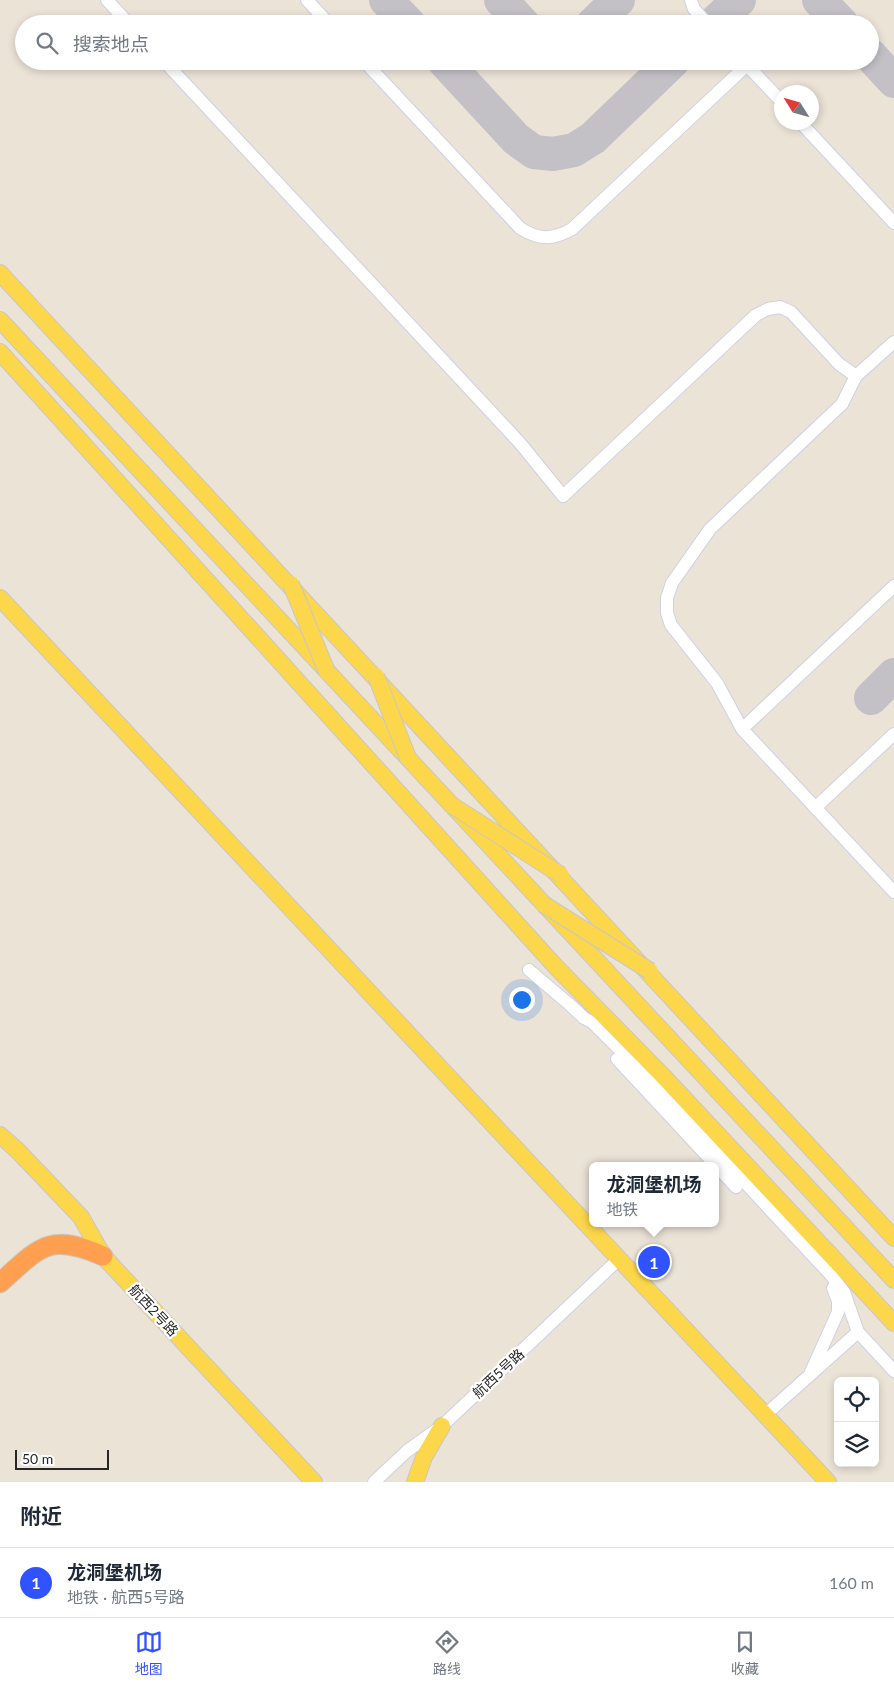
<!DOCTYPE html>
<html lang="zh">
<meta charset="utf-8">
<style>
:root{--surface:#fff;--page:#f6f6f7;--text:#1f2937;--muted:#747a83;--line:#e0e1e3;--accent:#3152ff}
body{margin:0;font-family:Lato,"Noto Sans SC",sans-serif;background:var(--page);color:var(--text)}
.controls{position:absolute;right:15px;bottom:15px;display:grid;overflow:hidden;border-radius:8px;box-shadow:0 2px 8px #0003}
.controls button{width:45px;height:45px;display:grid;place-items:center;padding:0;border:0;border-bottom:1px solid var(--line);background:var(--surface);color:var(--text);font:25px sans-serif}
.compass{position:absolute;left:774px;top:85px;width:45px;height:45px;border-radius:50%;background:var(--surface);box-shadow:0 2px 8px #0003;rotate:307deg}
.scale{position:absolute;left:15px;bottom:12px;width:94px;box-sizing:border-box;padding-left:5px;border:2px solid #272727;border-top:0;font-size:14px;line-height:18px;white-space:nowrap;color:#272727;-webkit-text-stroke:4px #fff;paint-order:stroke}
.you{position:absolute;left:521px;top:999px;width:18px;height:18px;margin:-12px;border:4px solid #fff;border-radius:50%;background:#1a73e8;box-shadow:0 0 0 8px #1a73e833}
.badge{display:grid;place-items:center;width:32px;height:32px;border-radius:50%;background:var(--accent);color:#fff;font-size:16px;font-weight:700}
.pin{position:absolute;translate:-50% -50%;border:2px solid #fff;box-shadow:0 1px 5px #0006}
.popup{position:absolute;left:589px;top:1162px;width:130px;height:65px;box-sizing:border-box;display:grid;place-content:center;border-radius:8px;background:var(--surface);filter:drop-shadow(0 1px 4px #0005);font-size:16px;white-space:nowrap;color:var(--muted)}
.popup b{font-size:19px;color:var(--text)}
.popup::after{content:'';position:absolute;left:50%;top:100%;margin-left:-10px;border:10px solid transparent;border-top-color:var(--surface)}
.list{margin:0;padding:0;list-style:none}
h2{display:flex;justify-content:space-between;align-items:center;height:65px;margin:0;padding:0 20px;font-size:21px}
h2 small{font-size:16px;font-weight:400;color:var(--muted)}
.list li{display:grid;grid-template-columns:32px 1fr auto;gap:15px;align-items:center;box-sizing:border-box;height:70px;padding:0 20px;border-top:1px solid var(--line)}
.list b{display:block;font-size:19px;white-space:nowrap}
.list p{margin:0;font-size:16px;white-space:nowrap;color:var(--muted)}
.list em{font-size:16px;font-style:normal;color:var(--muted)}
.icon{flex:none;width:28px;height:28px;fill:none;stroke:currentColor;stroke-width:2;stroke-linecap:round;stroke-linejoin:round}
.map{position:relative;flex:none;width:894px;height:1482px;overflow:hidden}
.search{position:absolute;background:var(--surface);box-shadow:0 2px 8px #0003;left:15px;right:15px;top:15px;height:55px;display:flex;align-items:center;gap:12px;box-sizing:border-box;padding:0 18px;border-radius:28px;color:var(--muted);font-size:19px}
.sheet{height:135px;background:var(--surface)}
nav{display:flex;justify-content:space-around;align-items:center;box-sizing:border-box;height:70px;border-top:1px solid var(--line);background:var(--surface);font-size:14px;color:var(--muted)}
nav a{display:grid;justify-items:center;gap:2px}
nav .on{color:var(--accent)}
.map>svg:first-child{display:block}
</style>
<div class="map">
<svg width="894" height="1482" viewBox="0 0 894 1482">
<rect width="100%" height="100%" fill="#ece3d7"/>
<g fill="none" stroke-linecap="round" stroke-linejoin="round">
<!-- taxiway -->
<path stroke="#c3c0c6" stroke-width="34" d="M386,0L409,24
M501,0L523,24
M819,0L842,24
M593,24L618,0
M713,24L739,0
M870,55L894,81
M444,61L516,139L534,152L553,154L574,150L593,138L673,61
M871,698L894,675"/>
<!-- minor casing -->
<g stroke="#ccd0e2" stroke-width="14">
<path id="minor" d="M107,0L129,24
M307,0L329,24
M691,0L694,9L708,24
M164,61L520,443L563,496L756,315L768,309L780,307L791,312L839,364L856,376
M364,61L520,228C538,240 553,240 572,229L747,65
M743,61L782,102
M800,122L894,223
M894,586L742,729L894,892
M742,729L717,683L671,625L667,613V598L672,583L710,529L842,404L856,376L894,342
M815,808L894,734
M529,970L569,1004L584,1018L592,1022L644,1074L830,1274L844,1292L858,1332
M617,1059L736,1187
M811,1372L838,1312V1301L833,1288
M765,1415L858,1332L894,1371
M374,1482L407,1451L442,1426L619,1259"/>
</g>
<!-- major casing -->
<g stroke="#c7c7c7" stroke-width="18">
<path id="major" d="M0,273L894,1238
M0,320L894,1280
M0,352L556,967L663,1076L894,1323
M0,598L828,1482
M0,1135L17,1150L81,1217L103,1256L314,1482
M415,1482L424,1457L442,1426"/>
</g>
<!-- highway casing -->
<g stroke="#c7c7c7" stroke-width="21">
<path id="highway" d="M0,1283C40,1247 49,1232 103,1256"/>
</g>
<!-- minor -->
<use href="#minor" stroke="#fff" stroke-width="12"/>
<!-- major -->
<use href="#major" stroke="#fcd74c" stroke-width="16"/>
<!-- highway -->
<use href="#highway" stroke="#ff9f4f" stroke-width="19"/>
<!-- major-bridge casing -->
<g stroke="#c7c7c7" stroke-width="18" stroke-linecap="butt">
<path id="major-bridge" d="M291,584L327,672
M376,676L408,758
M453,806L561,875
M543,904L650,971"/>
</g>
<!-- major-bridge -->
<use href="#major-bridge" stroke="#fcd74c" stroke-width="16"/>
</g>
<g text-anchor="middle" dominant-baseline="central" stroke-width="4.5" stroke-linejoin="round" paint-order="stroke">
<!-- street labels -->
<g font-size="14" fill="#272727" stroke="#fff">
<text transform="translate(154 1310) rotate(47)">航西2号路</text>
<text transform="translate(498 1373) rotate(-43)">航西5号路</text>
</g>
</g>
</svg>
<div class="controls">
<button><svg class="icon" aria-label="locate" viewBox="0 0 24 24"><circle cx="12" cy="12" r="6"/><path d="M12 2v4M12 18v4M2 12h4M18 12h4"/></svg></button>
<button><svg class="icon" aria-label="layers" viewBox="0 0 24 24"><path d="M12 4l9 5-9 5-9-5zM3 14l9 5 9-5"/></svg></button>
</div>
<svg class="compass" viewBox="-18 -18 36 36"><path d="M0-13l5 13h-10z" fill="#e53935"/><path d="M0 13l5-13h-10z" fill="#747a83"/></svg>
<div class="scale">50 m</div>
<div class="you"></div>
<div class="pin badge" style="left:654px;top:1262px">1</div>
<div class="popup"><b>龙洞堡机场</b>地铁</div>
<div class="search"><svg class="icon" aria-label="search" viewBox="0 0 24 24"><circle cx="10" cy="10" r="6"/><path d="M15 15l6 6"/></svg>搜索地点</div>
</div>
<section class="sheet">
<h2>附近<small></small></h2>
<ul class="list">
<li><span class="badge">1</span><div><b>龙洞堡机场</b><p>地铁 · 航西5号路</p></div><em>160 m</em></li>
</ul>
</section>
<nav>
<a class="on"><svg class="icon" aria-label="map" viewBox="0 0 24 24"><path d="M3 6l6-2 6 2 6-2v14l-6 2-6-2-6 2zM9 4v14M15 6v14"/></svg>地图</a>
<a><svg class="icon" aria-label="directions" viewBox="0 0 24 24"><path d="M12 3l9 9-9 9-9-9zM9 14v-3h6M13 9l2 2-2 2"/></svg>路线</a>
<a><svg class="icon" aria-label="saved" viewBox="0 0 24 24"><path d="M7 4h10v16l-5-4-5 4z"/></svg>收藏</a>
</nav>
